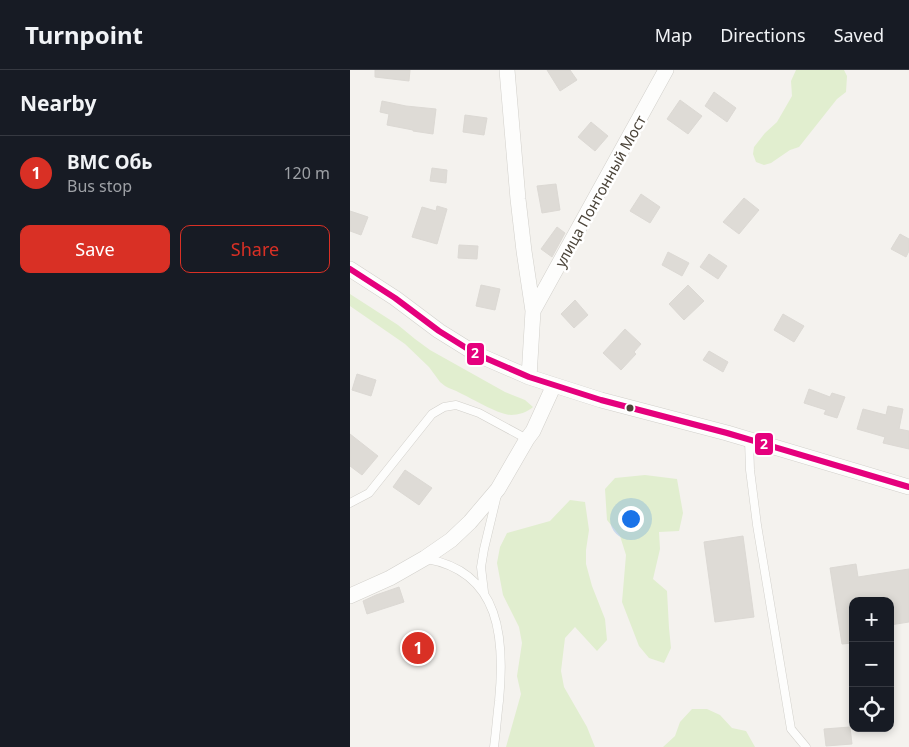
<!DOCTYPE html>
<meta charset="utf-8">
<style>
:root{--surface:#171b24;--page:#242831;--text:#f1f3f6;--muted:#9ea1a6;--line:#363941;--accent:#d93025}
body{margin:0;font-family:"Noto Sans",sans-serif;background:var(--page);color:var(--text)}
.controls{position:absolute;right:15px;bottom:15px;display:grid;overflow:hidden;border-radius:10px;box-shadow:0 2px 8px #0003}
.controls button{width:45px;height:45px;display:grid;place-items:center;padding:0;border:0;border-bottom:1px solid var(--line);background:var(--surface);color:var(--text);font:25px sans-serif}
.you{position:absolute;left:280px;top:448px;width:18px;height:18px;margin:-12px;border:4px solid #fff;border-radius:50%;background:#1a73e8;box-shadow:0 0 0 8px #1a73e833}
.badge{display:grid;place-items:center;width:32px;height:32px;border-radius:50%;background:var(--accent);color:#fff;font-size:16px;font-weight:700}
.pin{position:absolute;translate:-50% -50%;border:2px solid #fff;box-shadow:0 1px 5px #0006}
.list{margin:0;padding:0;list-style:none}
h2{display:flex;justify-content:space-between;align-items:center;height:65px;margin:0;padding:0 20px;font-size:21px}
h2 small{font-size:16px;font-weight:400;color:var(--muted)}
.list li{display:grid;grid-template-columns:32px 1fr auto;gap:15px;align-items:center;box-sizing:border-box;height:75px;padding:0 20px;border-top:1px solid var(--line)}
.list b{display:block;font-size:19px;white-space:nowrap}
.list p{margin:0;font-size:16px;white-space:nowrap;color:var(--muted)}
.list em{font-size:16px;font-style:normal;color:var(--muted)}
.actions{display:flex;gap:10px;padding:15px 20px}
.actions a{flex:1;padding:11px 0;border:1px solid var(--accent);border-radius:10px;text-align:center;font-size:18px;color:var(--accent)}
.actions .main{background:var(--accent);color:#fff}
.icon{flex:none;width:28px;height:28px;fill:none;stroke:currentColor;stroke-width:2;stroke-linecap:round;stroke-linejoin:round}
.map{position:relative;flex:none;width:559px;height:677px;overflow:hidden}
header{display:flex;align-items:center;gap:30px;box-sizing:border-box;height:70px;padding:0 25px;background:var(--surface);border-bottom:1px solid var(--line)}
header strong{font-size:24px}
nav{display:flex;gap:28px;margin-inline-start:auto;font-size:18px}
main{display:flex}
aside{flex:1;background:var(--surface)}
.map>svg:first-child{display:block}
</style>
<header>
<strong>Turnpoint</strong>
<nav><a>Map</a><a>Directions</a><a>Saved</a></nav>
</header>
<main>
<aside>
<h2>Nearby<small></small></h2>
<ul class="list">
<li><span class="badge">1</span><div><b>ВМС Обь</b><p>Bus stop</p></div><em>120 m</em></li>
</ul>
<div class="actions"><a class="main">Save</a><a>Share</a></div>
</aside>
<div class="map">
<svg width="559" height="677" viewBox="0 0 559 677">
<rect width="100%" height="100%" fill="#f4f2ee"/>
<!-- green -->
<path fill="#e1eecf" d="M446,0H494L497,6L496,22L487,29L449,77L440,80L421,93L414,95L406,92L403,84L404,77L415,63L427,52L442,26L441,11Z
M0,224L48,255L65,269L80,280L155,322L175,330L183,337C178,342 168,345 161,345C147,344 123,329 110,323C105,320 100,319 95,316L90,312L79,297L55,274L0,236Z
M295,405L327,409L333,443L329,461L309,462L310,479L303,509L317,521L319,558L321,578L314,593L299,588L289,576L272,532L276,485L270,466L257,450L255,419L265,408Z
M220,430L235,432L239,460L236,480V494L242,516L255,549L257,570L247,581L225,557L215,568L211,601L214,617L237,657L245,677H156L171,624L167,606L172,573L169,557L153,525L147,493L150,477L157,463L200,451Z
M342,639H357L370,645L382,658L396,661L405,677H313L325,666L330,652Z"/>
<!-- building -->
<path fill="#dedbd6" stroke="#dcd9d4" d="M25,0H60L59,11L25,7Z
M197,0H220L227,10L210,21Z
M364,22L386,38L377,52L355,36Z
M330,30L352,46L338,64L317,49Z
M32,31L56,36L86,39L83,64L63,61V60L37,55L39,44L30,42Z
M115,45L137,48L134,65L113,62Z
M241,52L258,66L245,81L228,67Z
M82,98L97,100L96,113L80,111Z
M206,114L210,140L192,143L187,116Z
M291,124L310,137L300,153L280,141Z
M394,128L409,140L389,164L373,152Z
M87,136L97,139L87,174L62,167L72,137L86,141Z
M0,141L18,147L11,165L0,161Z
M207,157L215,163L202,187L191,179Z
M550,164L559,169V181L556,187L541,179Z
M109,175L128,176L127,189L108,188Z
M318,182L339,193L332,206L312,195Z
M359,184L377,196L368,209L350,197Z
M131,215L150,219L145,240L126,236Z
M338,215L354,231L334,250L319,234Z
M225,230L238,245L224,258L211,244Z
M433,244L454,256L444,272L424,260Z
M275,259L291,274L284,282L286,284L271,300L253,283Z
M359,281L378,292L373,302L353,290Z
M7,304L26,310L21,326L2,320Z
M459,319L480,327L482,323L495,327L487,348L474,344L476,340L454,333Z
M538,336L553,339L549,359L559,361V379L533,373L535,367L507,359L513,339L536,345Z
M0,364L28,386L12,405L0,396Z
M55,400L82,418L69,435L43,417Z
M393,466L404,547L365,552L354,472Z
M506,494L508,507L559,499V552L540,555V531H503V573L492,574L480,498Z
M49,517L54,532L17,544L13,531L26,525Z
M500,657L502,674L476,676L474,659Z"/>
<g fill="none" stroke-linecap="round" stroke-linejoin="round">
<!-- service casing -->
<g stroke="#d2d0cb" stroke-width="9">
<path id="service" d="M399,370L400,400L407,455L441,659L456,677
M0,433L19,423L82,344L94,337L106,335L129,343L177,369
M77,489C151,502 155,570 149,631C147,647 146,662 144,677
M134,522L131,497L134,479L147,425"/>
</g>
<!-- minor casing -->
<g stroke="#d2d0cb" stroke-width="16">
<path id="minor" d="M157,0L168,129L174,181L183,241L179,307
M0,199L45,228L89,261L126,284L179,307L204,315L251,330L377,363L559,417
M183,241L316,0
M0,526L40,508L75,488L101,470L120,452L148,419L177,369L183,361L204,315"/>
</g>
<!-- service -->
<use href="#service" stroke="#fdfdfc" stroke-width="8"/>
<!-- minor -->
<use href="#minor" stroke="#fdfdfc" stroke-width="15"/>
<!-- bus-1 casing -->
<g stroke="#fff" stroke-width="10">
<path id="bus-1" d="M0,199L45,228L89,261L126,284L179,307L251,330L377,363L559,417"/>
</g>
<!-- bus-1 -->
<use href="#bus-1" stroke="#e5007d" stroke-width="6"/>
</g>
<!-- markers -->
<circle fill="#4b4439" stroke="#fff" stroke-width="2" cx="280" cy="338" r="4.5"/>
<g text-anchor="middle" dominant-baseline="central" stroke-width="5" stroke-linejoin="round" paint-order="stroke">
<!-- street labels -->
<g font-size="15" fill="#4b4439" stroke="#fff">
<text transform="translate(250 121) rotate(-61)">улица Понтонный Мост</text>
</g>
</g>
<g stroke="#fff" stroke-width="2">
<rect x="116" y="272" width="19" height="24" rx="5" fill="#e5007d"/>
<rect x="404" y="362" width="20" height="24" rx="5" fill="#e5007d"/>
</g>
<g font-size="14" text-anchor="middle" font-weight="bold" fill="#fff">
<text x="125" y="288">2</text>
<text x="414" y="379">2</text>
</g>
</svg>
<div class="controls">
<button>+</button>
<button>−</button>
<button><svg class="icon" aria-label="locate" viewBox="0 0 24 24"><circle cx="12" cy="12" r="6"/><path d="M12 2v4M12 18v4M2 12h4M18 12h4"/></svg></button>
</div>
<div class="you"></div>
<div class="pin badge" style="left:68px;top:578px">1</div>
</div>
</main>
